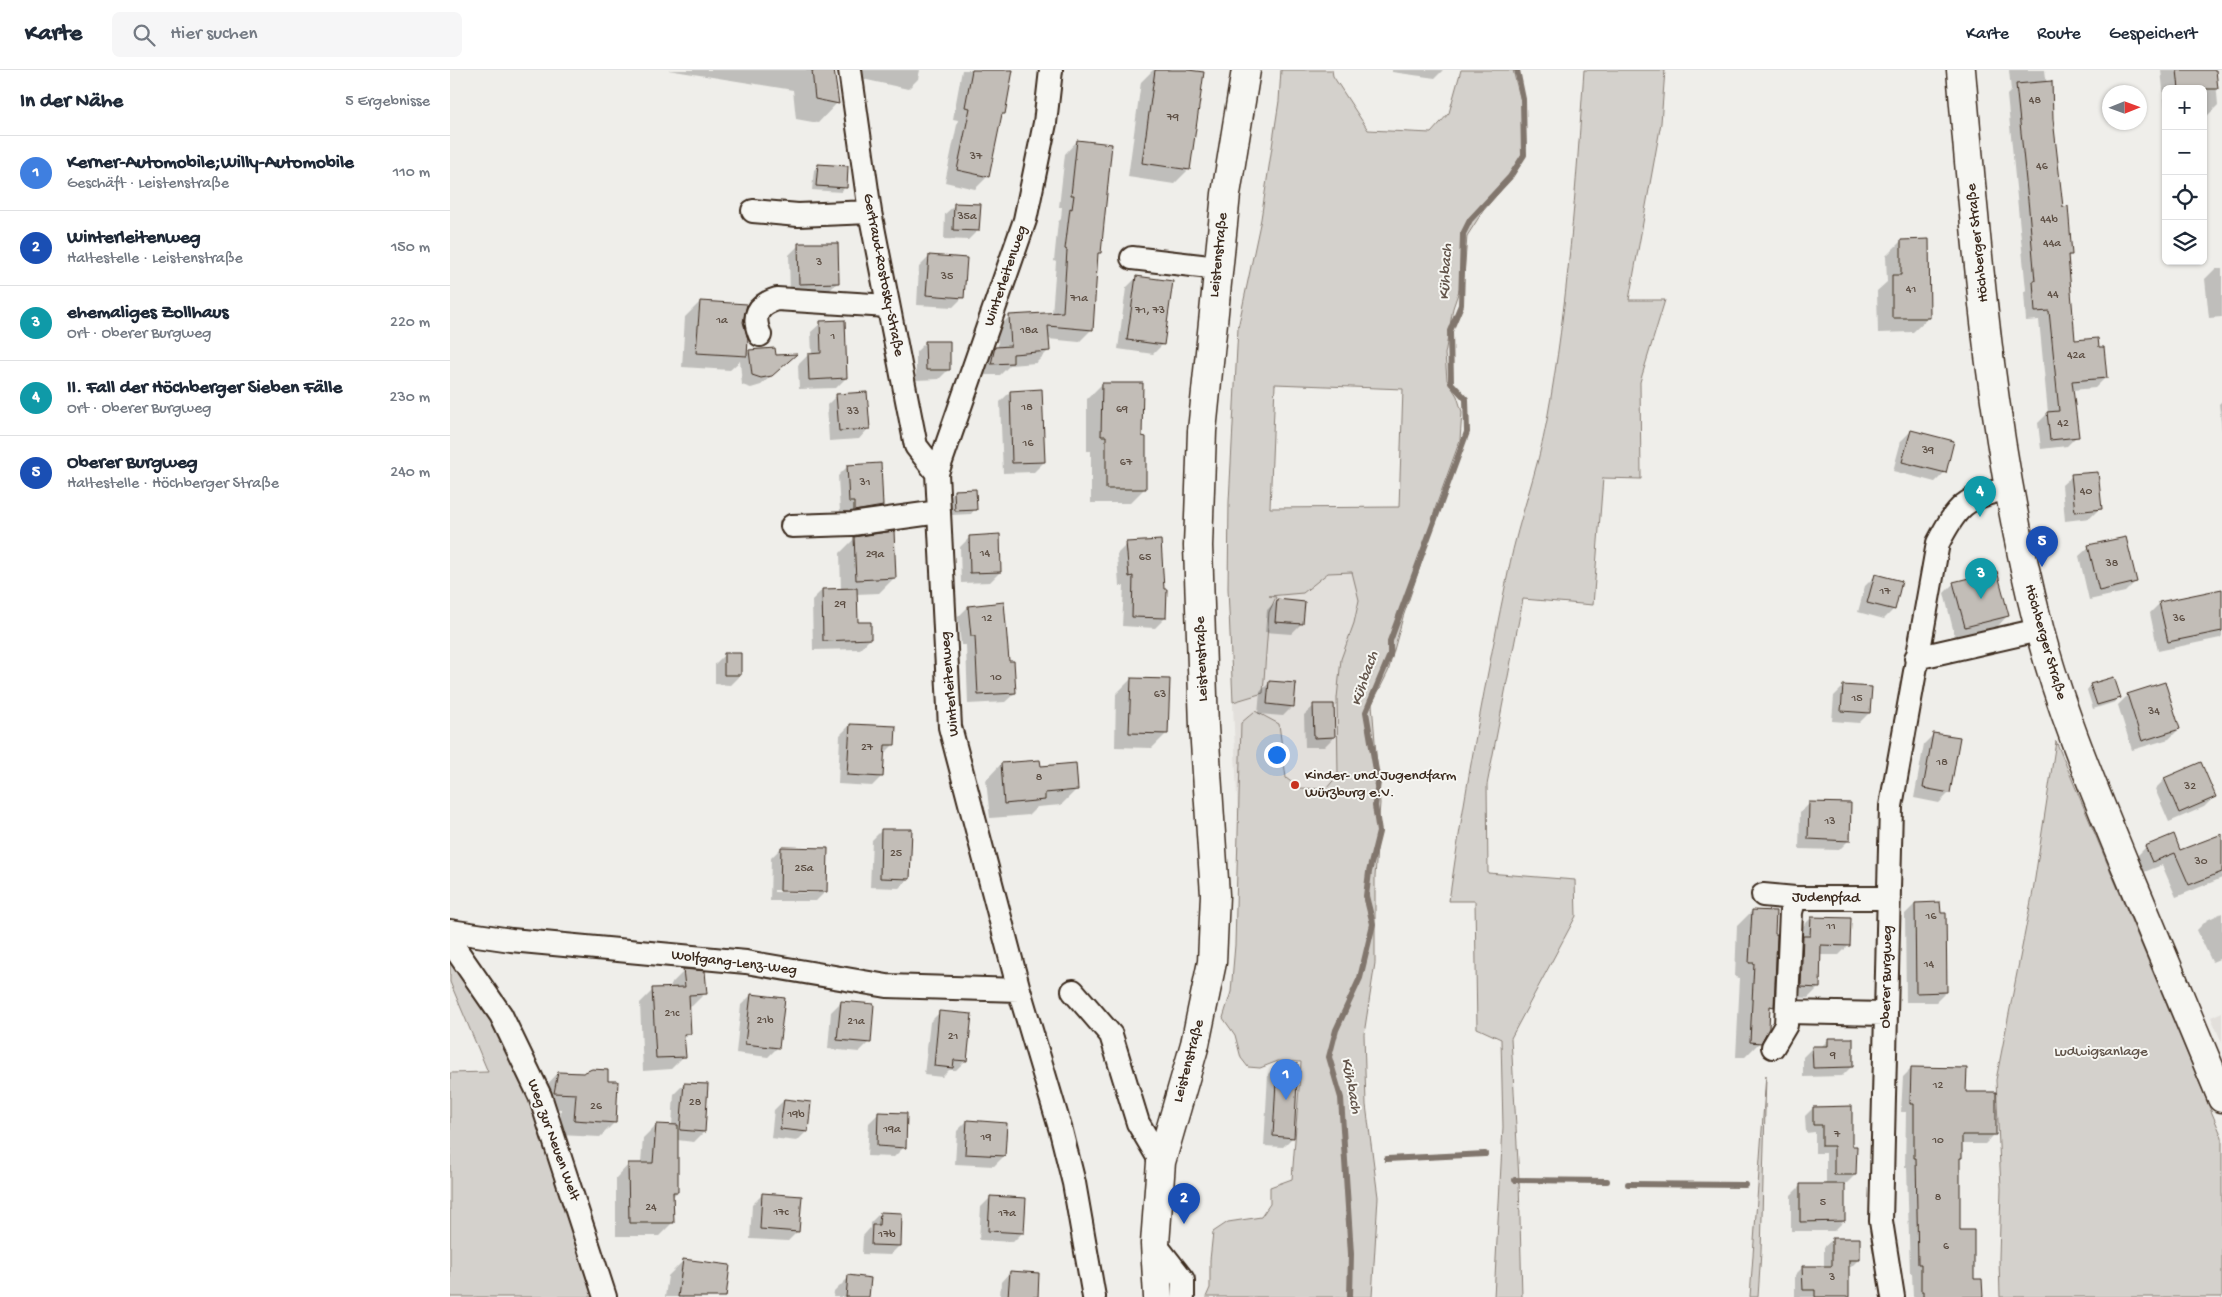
<!DOCTYPE html>
<html lang="de">
<meta charset="utf-8">
<style>
:root{--surface:#fff;--page:#f6f6f7;--text:#1f2937;--muted:#747a83;--line:#e0e1e3;--accent:#c8321e}
body{margin:0;font-family:"Gochi Hand",sans-serif;background:var(--page);color:var(--text)}
.controls{position:absolute;right:15px;top:15px;display:grid;overflow:hidden;border-radius:8px;box-shadow:0 1px 4px #0004}
.controls button{width:45px;height:45px;display:grid;place-items:center;padding:0;border:0;border-bottom:1px solid var(--line);background:var(--surface);color:var(--text);font:25px sans-serif}
.compass{position:absolute;left:1652px;top:15px;width:45px;height:45px;border-radius:50%;background:var(--surface);box-shadow:0 1px 4px #0004;rotate:89deg}
.you{position:absolute;left:826px;top:684px;width:18px;height:18px;margin:-12px;border:4px solid #fff;border-radius:50%;background:#1a73e8;box-shadow:0 0 0 8px #1a73e833}
.badge{display:grid;place-items:center;width:32px;height:32px;border-radius:50%;background:var(--accent);color:#fff;font-size:16px;font-weight:700}
.pin{position:absolute;translate:-50% -41px;filter:drop-shadow(0 1px 2px #0008)}
.pin::after{content:'';position:absolute;top:26px;width:18px;height:15px;background:inherit;clip-path:polygon(0 0,100% 0,50% 100%)}
.list{margin:0;padding:0;list-style:none}
h2{display:flex;justify-content:space-between;align-items:center;height:65px;margin:0;padding:0 20px;font-size:21px}
h2 small{font-size:16px;font-weight:400;color:var(--muted)}
.list li{display:grid;grid-template-columns:32px 1fr auto;gap:15px;align-items:center;box-sizing:border-box;height:75px;padding:0 20px;border-top:1px solid var(--line)}
.list b{display:block;font-size:19px;white-space:nowrap}
.list p{margin:0;font-size:16px;white-space:nowrap;color:var(--muted)}
.list em{font-size:16px;font-style:normal;color:var(--muted)}
.icon{flex:none;width:28px;height:28px;fill:none;stroke:currentColor;stroke-width:2;stroke-linecap:round;stroke-linejoin:round}
.map{position:relative;flex:none;width:1772px;height:1227px;overflow:hidden}
header{display:flex;align-items:center;gap:30px;box-sizing:border-box;height:70px;padding:0 25px;background:var(--surface);border-bottom:1px solid var(--line)}
header strong{font-size:24px}
nav{display:flex;gap:28px;margin-inline-start:auto;font-size:18px}
.search{width:350px;height:45px;background:var(--page);display:flex;align-items:center;gap:12px;box-sizing:border-box;padding:0 18px;border-radius:8px;color:var(--muted);font-size:19px}
main{display:flex}
aside{flex:1;background:var(--surface)}
.map>svg:first-child{display:block}
</style>
<header>
<strong>Karte</strong>
<div class="search"><svg class="icon" aria-label="search" viewBox="0 0 24 24"><circle cx="10" cy="10" r="6"/><path d="M15 15l6 6"/></svg>Hier suchen</div>
<nav><a>Karte</a><a>Route</a><a>Gespeichert</a></nav>
</header>
<main>
<aside>
<h2>In der Nähe<small>5 Ergebnisse</small></h2>
<ul class="list">
<li><span class="badge" style="background:#3f7fe0">1</span><div><b>Kerner-Automobile;Willy-Automobile</b><p>Geschäft · Leistenstraße</p></div><em>110 m</em></li>
<li><span class="badge" style="background:#1a4fb4">2</span><div><b>Winterleitenweg</b><p>Haltestelle · Leistenstraße</p></div><em>150 m</em></li>
<li><span class="badge" style="background:#0f9aa8">3</span><div><b>ehemaliges Zollhaus</b><p>Ort · Oberer Burgweg</p></div><em>220 m</em></li>
<li><span class="badge" style="background:#0f9aa8">4</span><div><b>II. Fall der Höchberger Sieben Fälle</b><p>Ort · Oberer Burgweg</p></div><em>230 m</em></li>
<li><span class="badge" style="background:#1a4fb4">5</span><div><b>Oberer Burgweg</b><p>Haltestelle · Höchberger Straße</p></div><em>240 m</em></li>
</ul>
</aside>
<div class="map">
<svg width="1772" height="1227" viewBox="0 0 1772 1227">
<rect width="100%" height="100%" fill="#efeeea"/>
<filter id="ink" filterUnits="userSpaceOnUse"><feTurbulence type="fractalNoise" baseFrequency=".02" numOctaves="2"/><feDisplacementMap in="SourceGraphic" scale="10" xChannelSelector="R" yChannelSelector="G"/><feConvolveMatrix kernelMatrix="1 2 1 2 8 2 1 2 1" color-interpolation-filters="sRGB"/></filter>
<g filter="url(#ink)">
<!-- built -->
<path fill="#e2dfdb" d="M964,462L925,540L908,805L773,948L781,922L785,875L789,774L778,518Z
M1772,942V973L1761,947Z"/>
<!-- green -->
<path fill="#d4d1cc" stroke="#887e75" fill-rule="evenodd" d="M831,0H882L883,6L918,60L981,63L999,43L1011,0H1063L1075,47L1076,76L1058,112L1033,141L1017,166L1014,206L1003,238L995,284L997,310L1007,326L1012,342L1010,370L986,436L970,497L953,547L938,602L922,634L930,733L925,807V893L914,964L916,1035L928,1127L922,1227H756L760,1218V1190L763,1162L778,1152L811,1147L820,1134V1117L842,1109L851,992L828,991L810,998L798,997L791,988L785,965L773,948L781,922L785,875L791,653L805,641L829,654L836,708L849,718L876,719L888,705L887,628L891,589L904,553L909,530L902,502L878,503L853,523L819,526L826,527L819,542L813,623L783,632L778,518L779,432L788,258L811,149L829,31ZM825,314L953,319L949,437L820,438Z
M1134,0H1215L1211,53L1179,230H1215L1190,312L1191,409L1153,408L1143,535L1073,529L1037,715L1038,803L1125,810L1126,846L1061,968L1069,1110L1072,1227H1044L1053,1057L1051,969L1027,958L1025,831H999C1015,719 1036,608 1059,498C1069,448 1088,400 1097,350C1118,234 1126,117 1134,0Z
M1606,671L1772,1067V1227H1550L1549,1188L1551,1119L1546,1010L1583,821Z
M0,888L11,898L67,991L152,1227H0V1003L38,1002L0,912Z
M1316,1005L1311,1182L1308,1227H1300Z"/>
<!-- shadow -->
<path fill="#0003" fill-rule="evenodd" d="M218,0H382L387,33L368,53L346,49L343,20Z
M410,0H470L468,9L458,19L408,8Z
M512,0H561L554,43L550,47L538,106L525,119L495,112L508,50L503,49Z
M703,0H729L739,99L724,114L678,107L691,12Z
M942,0H993L985,8L942,2Z
M1559,0H1595L1612,138L1621,184L1617,188L1623,271L1655,308L1645,318L1622,320L1627,366L1617,376L1591,379L1588,353L1598,343L1589,250L1576,251L1574,222L1576,220L1557,25L1561,21Z
M1711,0H1765L1768,35L1753,50V19H1716V49Z
M627,71L649,182L647,185L642,259L629,272L598,269V281L586,293L560,295L550,305H529L533,290L545,278H548L547,259L559,247L602,244L606,192L604,191L608,152L611,149L612,137H609L615,84Z
M369,95L395,117L391,122L362,120L364,100Z
M505,135L528,160L518,170L494,169L495,144Z
M1451,171L1479,247L1463,262L1428,263L1427,221L1437,212L1436,186Z
M349,175L388,212L378,222L340,223L339,185Z
M479,187L513,227L503,237L467,235L469,197Z
M1765,199H1772V247L1759,248L1755,209Z
M686,208L713,274L703,284L668,279L676,218Z
M250,232L292,252L295,285L300,281L325,286L335,294L311,315L301,318L292,315L290,291L280,300L232,297L235,247Z
M371,253L396,308L386,318L349,319L348,295L358,285H362L361,262Z
M476,272L499,299L489,309L466,310V282Z
M652,314L691,368L695,418L680,433H641V381H637V329Z
M560,322L594,392L584,402L553,403L550,332Z
M387,325L418,359L409,369L379,371L377,335Z
M1772,331V361L1769,334Z
M1461,361L1495,402L1485,412L1443,401L1451,371Z
M398,396L432,436L422,446L394,450V441L390,442L388,406Z
M1622,406L1650,438L1640,448L1615,451L1612,415Z
M504,421L525,439L521,444L501,445L500,426Z
M520,467L550,502L540,512L511,513L510,477Z
M405,468L444,508L429,523L406,524L407,553L420,569L410,579L363,580L362,530L372,520H391L390,483Z
M677,474L715,548L705,558L672,556L674,516H669L667,484Z
M1639,477L1685,512L1675,522L1639,530L1629,486Z
M1425,506L1444,539L1434,549L1408,542L1415,516Z
M1504,513L1557,546L1548,556L1505,567L1494,523Z
M1772,520V566L1770,568L1708,581L1700,543L1710,533Z
M827,530L851,554L841,564L815,562L817,540Z
M518,537L558,592L565,623L555,632L518,634L516,575H511L508,547Z
M275,584L290,605L280,615L265,614V594Z
M681,609L717,663L702,678L665,677L666,624Z
M820,612L843,636L833,646L808,644L810,622Z
M1641,615L1670,627L1665,632L1643,639L1637,620Z
M1394,616L1420,618L1419,643L1409,653L1382,651L1384,626Z
M1678,625L1729,659L1719,669L1682,680L1668,635Z
M864,636L884,667L874,677H855L854,645Z
M400,655L443,675L433,685L432,706L422,716L388,714L390,665Z
M1484,664L1509,668L1499,723L1489,733L1464,728L1474,674Z
M551,694L590,697L626,720L611,735L587,737L579,745L540,748L536,710Z
M1715,709L1764,727L1754,737L1719,752L1705,719Z
M1360,733L1399,770L1389,780L1349,779L1350,743Z
M432,760L459,808L449,818L420,817L422,770Z
M1772,765V808L1726,827L1712,795L1689,804L1683,790L1696,777L1730,782Z
M331,778L376,821L366,831H320L321,788ZM324,820L368,821V823L324,822Z
M1465,834L1496,922L1486,932H1456L1455,844Z
M1302,841L1322,936L1319,940L1310,972L1295,987H1286L1290,908L1285,907L1287,856Z
M1772,843V888L1762,892L1747,860L1757,850Z
M1361,848L1399,875L1389,885H1370L1368,918L1358,928L1341,927L1351,858Z
M234,901L255,923L242,936L239,937L240,963L233,969L234,986L221,999L193,1001L190,933L203,920L221,919V914Z
M301,925L328,977L318,987L286,983L291,935Z
M391,932L419,972L409,982L378,979L381,942Z
M490,942L516,990L506,1000H499L492,1007L474,1005L480,952Z
M1379,969L1402,996L1392,1006L1353,1007V987L1363,977H1371Z
M828,994L843,1067L833,1077L814,1076L818,1004Z
M1462,998L1515,1023L1544,1065L1535,1074H1511V1088L1509,1090V1162L1523,1210L1532,1227H1463L1462,1203H1460L1457,1097H1455L1456,1042H1451L1453,1007Z
M108,1003L157,1012L165,1052L150,1067L109,1065L111,1039L90,1038L93,1019Z
M234,1014L254,1062L244,1072L227,1070V1122L222,1127V1153L209,1166H166V1108L179,1094H191L193,1068L206,1055L222,1056L224,1024Z
M334,1030L357,1061L347,1071L321,1068L324,1040Z
M1363,1038L1401,1077L1405,1105L1397,1113H1394V1151L1384,1161H1341V1125L1351,1115H1376V1083H1365V1062L1356,1063L1355,1046Z
M429,1043L454,1077L444,1087L417,1086L419,1053Z
M517,1051L554,1086L544,1096L505,1094L507,1061Z
M312,1125L348,1161L338,1171L300,1169L302,1135Z
M541,1127L573,1162L563,1172L529,1170L531,1137Z
M430,1143L450,1175L440,1185L412,1184L413,1166L420,1158V1153Z
M1382,1170L1408,1190L1401,1197H1398V1227H1345V1205L1353,1197H1374V1177Z
M233,1191L275,1227H215L218,1206Z
M560,1202L587,1227H550L551,1212Z
M399,1207L418,1227H383L384,1222Z"/>
<g fill="none" stroke-linecap="round" stroke-linejoin="round">
<!-- stream -->
<path stroke="#81766d" stroke-width="6" d="M937,1089L1035,1084
M1065,1110L1157,1111
M1178,1114L1295,1115
M900,1227L901,1184L891,1028L879,987L886,960L910,908L923,854L916,826L919,802L929,762L925,736L928,712L916,642L940,585V571L1017,362L1016,329L1001,313L1000,261L1011,235L1013,164L1020,150L1060,107L1074,85L1073,29L1067,0"/>
</g>
<!-- building -->
<path fill="#c2bdb7" stroke="#3b2a1e" d="M362,0H384L389,34L365,29Z
M522,0H563L555,44H552L539,107L507,100L520,38L515,37Z
M705,0H738L754,2L740,100L692,93Z
M1727,0H1766L1768,19H1729Z
M1602,11L1603,49L1613,137L1618,136L1622,185H1618L1625,270L1648,268L1649,277H1654L1657,308L1622,311L1629,367L1600,370L1597,342L1609,341L1599,241L1585,242L1583,211H1585L1579,140L1566,14Z
M627,70L662,74L651,183H648L643,260L598,256L600,281L563,284V293L541,294L545,277L561,276L559,245L613,242L617,180L615,179L620,138L622,139L624,125H621Z
M368,94L398,96L397,118L366,116Z
M504,133L531,134L529,161L503,160Z
M1479,169L1480,248H1442V205H1451V170Z
M348,173H388L389,213L349,214Z
M479,185L517,188L514,228L476,225Z
M686,206L723,211L714,275L677,270Z
M250,231L297,234L293,252L298,269L297,286L246,283Z
M395,250L397,308L359,310L358,284L371,283L370,251Z
M475,271H500V300H476Z
M325,278L326,285L347,284L322,306L311,308L302,305L299,280Z
M652,313H693L692,366L696,367V419H656V366H651Z
M592,319L595,392L562,393L560,321Z
M417,322L420,359L389,361L386,324Z
M1461,360L1504,371L1496,403L1452,392Z
M431,393L433,436L404,441V432H399L397,395Z
M1648,402L1652,439L1625,442L1621,404Z
M526,419L527,440L505,441L504,420Z
M444,461L446,508L406,510L404,467Z
M550,464L551,502L520,503L519,466Z
M1676,467L1687,512L1649,521L1638,475Z
M711,470L714,519H717L716,548L682,547L683,506L679,507L676,472Z
M1547,501L1559,546L1515,557L1503,512Z
M1425,504L1452,511L1445,540L1417,533Z
M407,518L408,552H421V569L373,571L372,519Z
M1772,519V561L1718,572L1709,532Z
M827,529L855,532L853,554L825,552Z
M554,532L559,591H564L566,623L528,625L525,566H521L518,536Z
M274,583H291V605H274Z
M1664,607L1671,628L1647,635L1640,614Z
M681,608L720,609L718,664L679,663Z
M819,611L846,613L844,637L817,634Z
M1715,612L1730,659L1692,671L1677,624Z
M1393,615L1422,617L1420,643L1391,641Z
M863,634H884L885,667L864,668Z
M400,654L446,656L445,675H435L433,707L397,705Z
M1483,663L1510,667L1500,723L1473,718Z
M590,690L591,696L626,693L628,720L595,723V730L554,734L551,693Z
M1751,692L1766,727L1729,743L1714,708Z
M1359,732L1401,733L1400,771L1358,769Z
M431,759H462L460,809L430,808Z
M1724,764L1730,780L1772,764V802L1739,815L1725,783L1702,792L1695,776Z
M331,777L378,778L377,822L330,821Z
M1490,832L1491,843H1496L1497,922L1466,923L1465,833Z
M1302,840L1326,841L1325,864H1327L1324,937L1320,936L1319,958L1311,973L1300,972L1304,893H1299Z
M1361,847L1401,848L1400,876L1371,875L1370,918L1351,917L1353,866H1360Z
M233,899L255,901L257,924L239,925L241,964H234L236,987L206,988L202,918L235,917Z
M301,924L335,928L329,978L295,974Z
M391,931L424,934L421,973L387,970Z
M489,941L522,944L517,991L504,990L503,998L484,996Z
M1378,968H1403V997L1363,998L1362,976H1378Z
M827,993L848,994L844,1068L823,1066Z
M1461,997L1517,998L1516,1022H1546V1065H1512V1088H1510V1160H1524V1209H1532L1533,1227H1473V1221H1471V1194H1468L1466,1088H1464V1034H1460Z
M142,999L158,1000V1011H168L166,1053L124,1050L126,1024L104,1023L108,1002L133,1003Z
M234,1013L258,1014L255,1062L230,1060Z
M334,1029L361,1032L358,1062L330,1059Z
M1402,1036V1076H1407L1406,1105H1384V1076H1372V1055H1363V1037Z
M428,1042L457,1043L456,1078L427,1076Z
M517,1050L557,1053L555,1086L515,1084Z
M206,1054L228,1055V1122H223L224,1153H179L178,1093H203Z
M1350,1114H1395V1151L1350,1152Z
M312,1123L352,1126L349,1162L310,1159Z
M540,1126L576,1128L574,1163L538,1161Z
M430,1142L452,1143L451,1176L421,1175L422,1155H429Z
M1382,1168H1410V1190H1399V1227H1365V1220H1353L1352,1196H1382Z
M233,1189L280,1195L276,1227H228Z
M560,1201L589,1203L588,1227H558Z
M398,1205L421,1208L419,1227H396Z"/>
<g fill="none" stroke-linecap="round" stroke-linejoin="round">
<!-- minor casing -->
<g stroke="#3b2a1e" stroke-width="26">
<path id="minor" d="M400,0L420,142L466,376L487,403
M601,0L595,53L575,150L487,403L500,657L569,920L611,1061L624,1113L644,1227
M303,141L348,145L420,142
M682,188L768,198
M310,265C302,246 307,235 327,229L438,236
M342,456L402,454L489,442
M1466,588L1589,560
M1313,825L1345,828H1439
M0,861L61,870L296,892L437,916L569,920
M0,871L51,945L90,1026L155,1227
M623,921L661,965L688,1053L711,1092
M1337,942L1436,944
M1323,977L1336,955L1341,842L1345,828
M705,1174L733,1210V1227
M1443,1227L1431,1151L1441,736L1488,473C1507,436 1515,427 1557,419"/>
</g>
<!-- major casing -->
<g stroke="#3b2a1e" stroke-width="31">
<path id="major" d="M1511,0C1527,187 1542,375 1589,558C1610,639 1643,717 1675,795C1707,872 1739,950 1772,1028
M708,1227L705,1174L711,1092L745,974L762,892L765,825L754,657L748,476L752,361L776,124L796,0"/>
</g>
<!-- minor -->
<use href="#minor" stroke="#f6f6f2" stroke-width="22"/>
<!-- major -->
<use href="#major" stroke="#f6f6f2" stroke-width="28"/>
</g>
</g>
<!-- markers -->
<circle fill="#c8321e" stroke="#f6f6f2" stroke-width="2" cx="845" cy="715" r="5"/>
<g text-anchor="middle" dominant-baseline="central" stroke-width="4" stroke-linejoin="round" paint-order="stroke">
<!-- number labels -->
<g font-size="12" fill="#5d4f44">
<text x="1585" y="31">48</text>
<text x="723" y="48">79</text>
<text x="526" y="87">37</text>
<text x="1592" y="97">46</text>
<text x="517" y="147">35a</text>
<text x="1599" y="150">44b</text>
<text x="1602" y="174">44a</text>
<text x="369" y="193">3</text>
<text x="497" y="207">35</text>
<text x="1461" y="220">41</text>
<text x="1603" y="225">44</text>
<text x="629" y="229">71a</text>
<text x="700" y="241">71, 73</text>
<text x="272" y="251">1a</text>
<text x="579" y="261">18a</text>
<text x="383" y="267">1</text>
<text x="1626" y="286">42a</text>
<text x="577" y="338">18</text>
<text x="672" y="340">69</text>
<text x="403" y="342">33</text>
<text x="1613" y="354">42</text>
<text x="578" y="374">16</text>
<text x="1478" y="381">39</text>
<text x="676" y="393">67</text>
<text x="415" y="413">31</text>
<text x="1636" y="422">40</text>
<text x="535" y="484">14</text>
<text x="425" y="485">29a</text>
<text x="695" y="488">65</text>
<text x="1662" y="494">38</text>
<text x="1435" y="522">17</text>
<text x="390" y="535">29</text>
<text x="537" y="549">12</text>
<text x="1729" y="549">36</text>
<text x="546" y="608">10</text>
<text x="710" y="625">63</text>
<text x="1407" y="629">15</text>
<text x="1704" y="642">34</text>
<text x="417" y="678">27</text>
<text x="1492" y="693">18</text>
<text x="589" y="708">8</text>
<text x="1740" y="717">32</text>
<text x="1380" y="752">13</text>
<text x="446" y="784">25</text>
<text x="1751" y="792">30</text>
<text x="354" y="799">25a</text>
<text x="1481" y="847">16</text>
<text x="1381" y="857">11</text>
<text x="1479" y="895">14</text>
<text x="222" y="944">21c</text>
<text x="315" y="951">21b</text>
<text x="406" y="952">21a</text>
<text x="503" y="967">21</text>
<text x="1383" y="986">9</text>
<text x="1488" y="1016">12</text>
<text x="245" y="1033">28</text>
<text x="146" y="1037">26</text>
<text x="346" y="1045">19b</text>
<text x="442" y="1060">19a</text>
<text x="1387" y="1065">7</text>
<text x="536" y="1068">19</text>
<text x="1488" y="1071">10</text>
<text x="1488" y="1128">8</text>
<text x="1373" y="1133">5</text>
<text x="201" y="1138">24</text>
<text x="331" y="1143">17c</text>
<text x="557" y="1144">17a</text>
<text x="437" y="1165">17b</text>
<text x="1496" y="1177">6</text>
<text x="1382" y="1208">3</text>
</g>
<!-- street labels -->
<g font-size="15" fill="#3b2a1e" stroke="#f6f6f2">
<text transform="translate(1528 173) rotate(-96)">Höchberger Straße</text>
<text transform="translate(769 185) rotate(-84)">Leistenstraße</text>
<text transform="translate(433 205) rotate(79)">Gertraud-Rostosky-Straße</text>
<text transform="translate(556 206) rotate(-71)">Winterleitenweg</text>
<text transform="translate(1595 572) rotate(74)">Höchberger Straße</text>
<text transform="translate(752 589) rotate(-92)">Leistenstraße</text>
<text transform="translate(500 614) rotate(-95)">Winterleitenweg</text>
<text transform="translate(1376 828) rotate(1)">Judenpfad</text>
<text transform="translate(284 893) rotate(7)">Wolfgang-Lenz-Weg</text>
<text transform="translate(1437 907) rotate(-89)">Oberer Burgweg</text>
<text transform="translate(739 991) rotate(-75)">Leistenstraße</text>
<text transform="translate(103 1070) rotate(70)">Weg zur Neuen Welt</text>
</g>
<!-- poi labels -->
<g font-size="15" fill="#3b2a1e" stroke="#f6f6f2" text-anchor="start">
<text x="855" y="706">Kinder- und Jugendfarm<tspan x="855" dy="17">Würzburg e.V.</tspan></text>
</g>
<!-- park labels -->
<g font-size="15" fill="#61544a" stroke="#f6f6f2">
<text x="1651" y="982">Ludwigsanlage</text>
</g>
<!-- water labels -->
<g font-size="16" font-style="italic" fill="#64564c" stroke="#f6f6f2">
<text transform="translate(997 202) rotate(-87)">Kühbach</text>
<text transform="translate(916 609) rotate(-71)">Kühbach</text>
<text transform="translate(900 1016) rotate(79)">Kühbach</text>
</g>
</g>
</svg>
<div class="controls">
<button>+</button>
<button>−</button>
<button><svg class="icon" aria-label="locate" viewBox="0 0 24 24"><circle cx="12" cy="12" r="6"/><path d="M12 2v4M12 18v4M2 12h4M18 12h4"/></svg></button>
<button><svg class="icon" aria-label="layers" viewBox="0 0 24 24"><path d="M12 4l9 5-9 5-9-5zM3 14l9 5 9-5"/></svg></button>
</div>
<svg class="compass" viewBox="-18 -18 36 36"><path d="M0-13l5 13h-10z" fill="#e53935"/><path d="M0 13l5-13h-10z" fill="#747a83"/></svg>
<div class="you"></div>
<div class="pin badge" style="left:836px;top:1030px;background:#3f7fe0">1</div>
<div class="pin badge" style="left:734px;top:1154px;background:#1a4fb4">2</div>
<div class="pin badge" style="left:1531px;top:529px;background:#0f9aa8">3</div>
<div class="pin badge" style="left:1530px;top:447px;background:#0f9aa8">4</div>
<div class="pin badge" style="left:1592px;top:497px;background:#1a4fb4">5</div>
</div>
</main>
